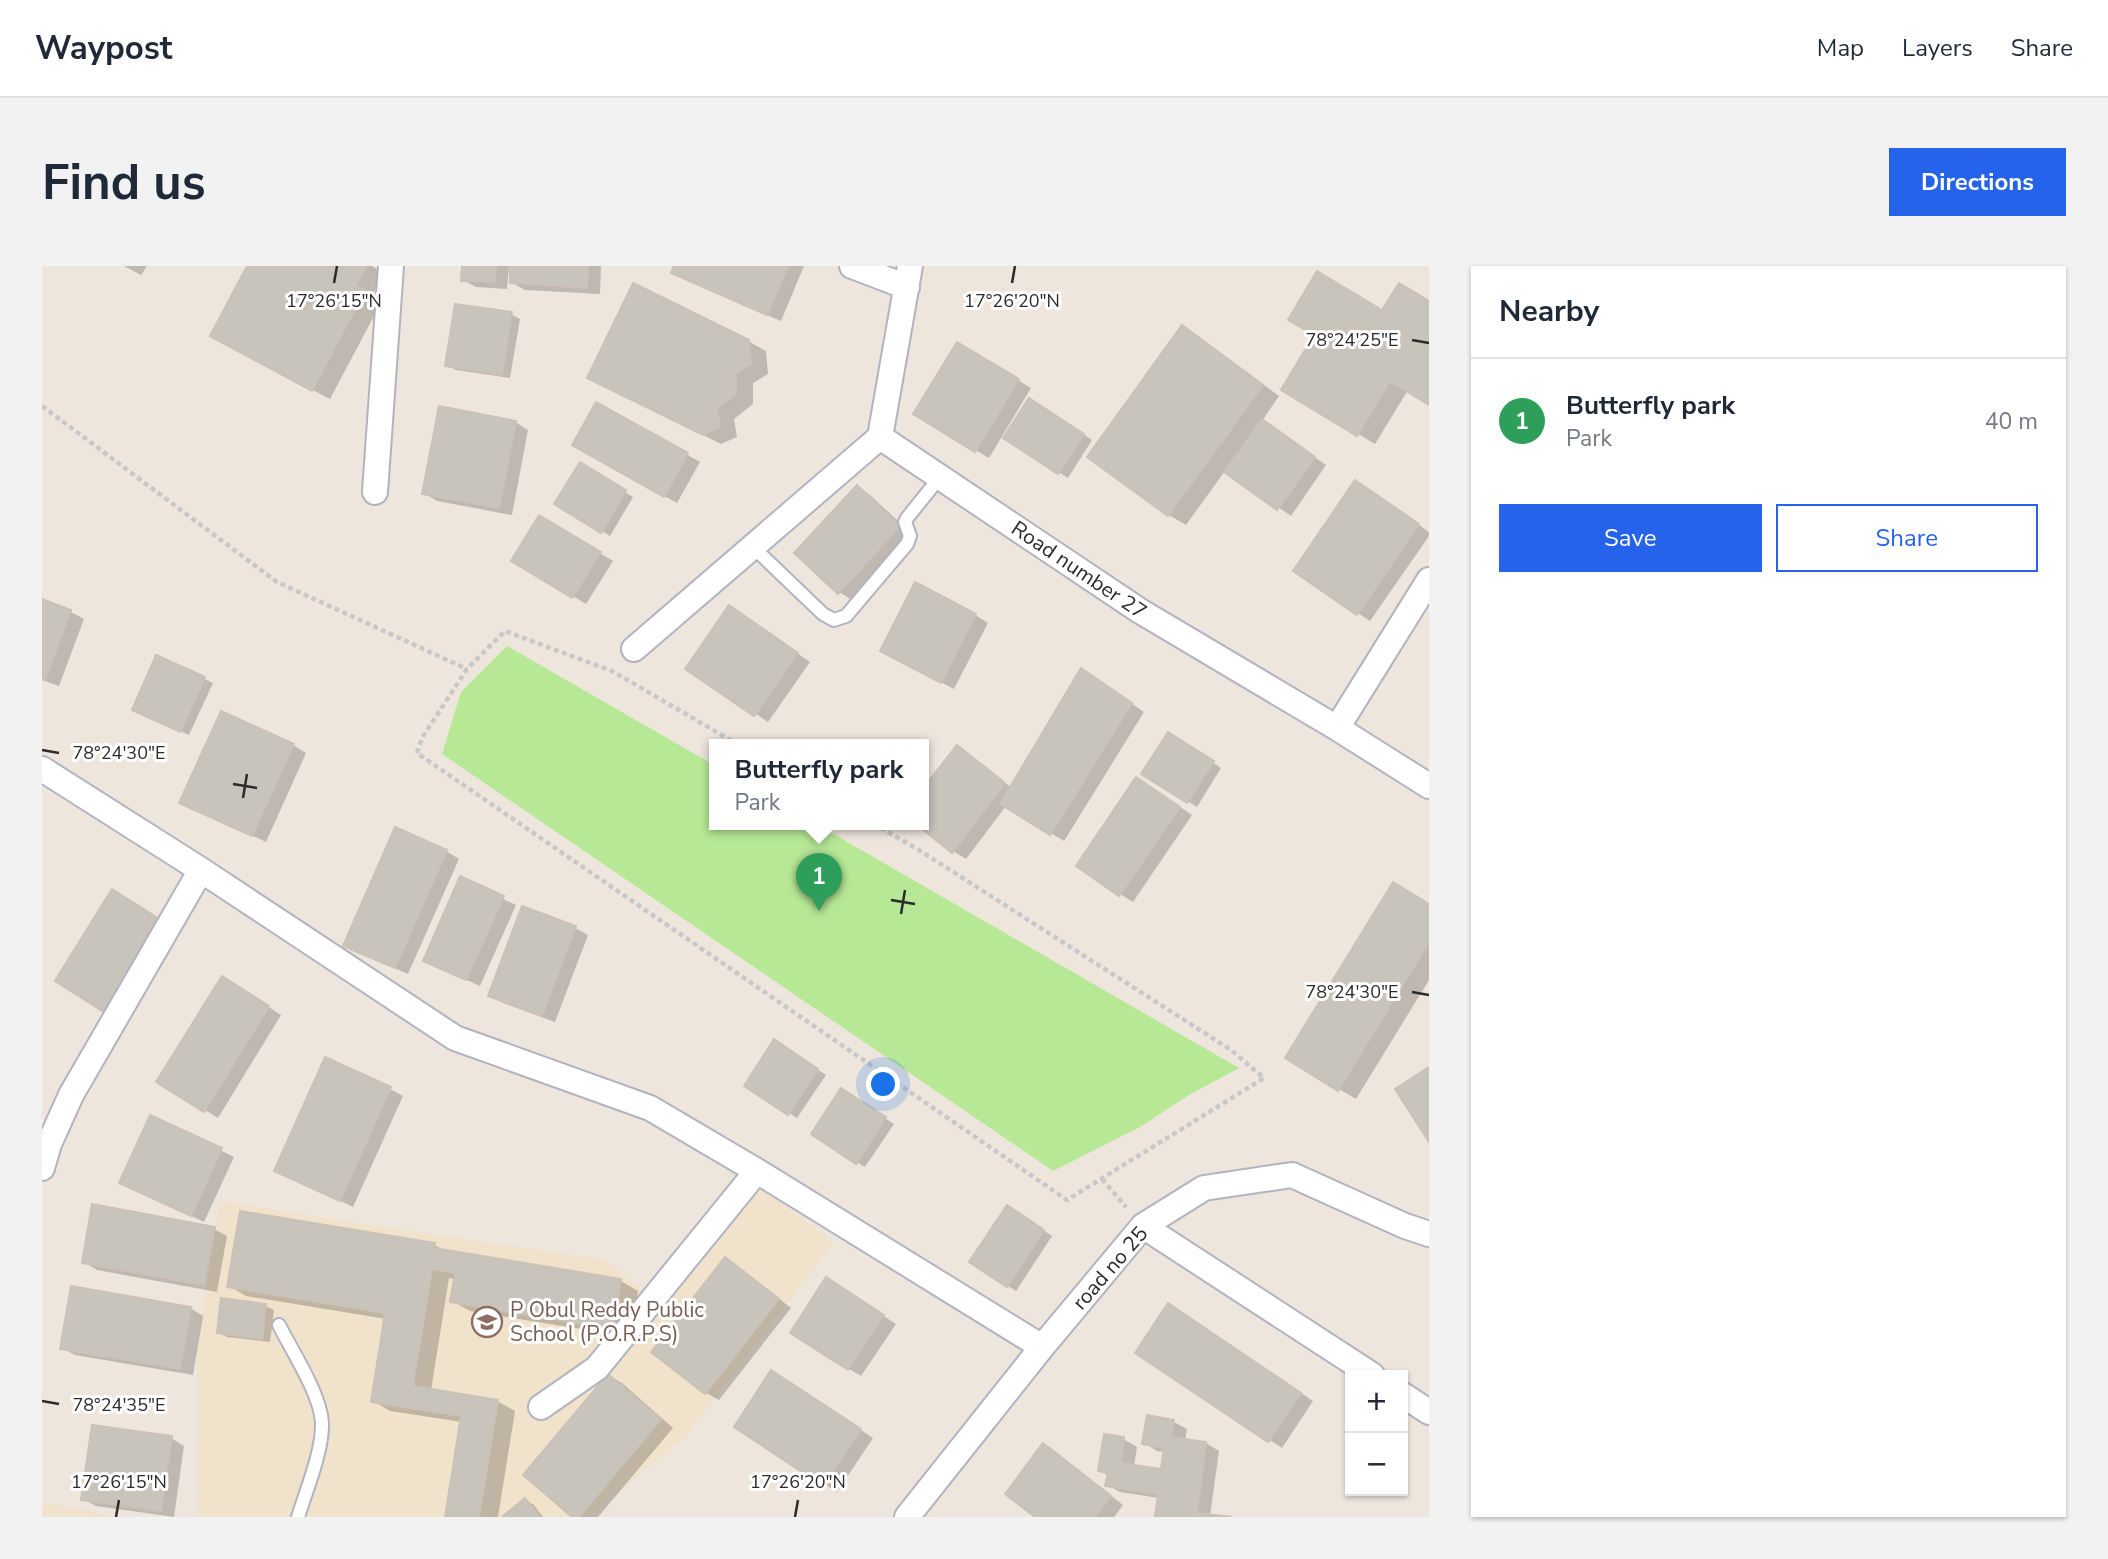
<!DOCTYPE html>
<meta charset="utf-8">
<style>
:root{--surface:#fff;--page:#f2f2f3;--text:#1f2937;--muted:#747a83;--line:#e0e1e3;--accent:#2563eb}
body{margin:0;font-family:"Nunito Sans",sans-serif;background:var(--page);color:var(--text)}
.controls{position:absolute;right:21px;bottom:21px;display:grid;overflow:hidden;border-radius:0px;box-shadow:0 2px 5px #0004}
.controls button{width:63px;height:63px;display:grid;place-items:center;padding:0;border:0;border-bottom:2px solid var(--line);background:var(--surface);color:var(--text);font:35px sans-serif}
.you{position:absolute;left:842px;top:819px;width:24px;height:24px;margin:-18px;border:5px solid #fff;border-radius:50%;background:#1a73e8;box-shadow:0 0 0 10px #1a73e833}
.badge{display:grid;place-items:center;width:46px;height:46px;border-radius:50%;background:var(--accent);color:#fff;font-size:23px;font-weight:700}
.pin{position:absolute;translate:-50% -58px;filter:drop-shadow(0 2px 4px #0008)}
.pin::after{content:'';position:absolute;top:37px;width:24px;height:21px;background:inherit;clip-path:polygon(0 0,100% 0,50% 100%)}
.popup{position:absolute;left:667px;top:473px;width:220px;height:91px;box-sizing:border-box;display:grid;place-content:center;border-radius:0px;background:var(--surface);filter:drop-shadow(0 2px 5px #0005);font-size:23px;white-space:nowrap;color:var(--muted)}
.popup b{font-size:26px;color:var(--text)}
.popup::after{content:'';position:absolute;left:50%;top:100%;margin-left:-14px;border:14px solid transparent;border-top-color:var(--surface)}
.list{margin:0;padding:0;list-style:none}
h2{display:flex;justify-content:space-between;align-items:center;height:91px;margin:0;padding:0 28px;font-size:30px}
h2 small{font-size:23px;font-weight:400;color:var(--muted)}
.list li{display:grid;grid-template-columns:46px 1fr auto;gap:21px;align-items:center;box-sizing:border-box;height:126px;padding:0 28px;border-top:2px solid var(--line)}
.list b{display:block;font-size:26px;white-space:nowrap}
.list p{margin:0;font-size:23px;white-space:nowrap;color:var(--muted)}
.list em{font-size:23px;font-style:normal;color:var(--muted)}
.actions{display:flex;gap:14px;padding:21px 28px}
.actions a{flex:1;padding:16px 0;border:2px solid var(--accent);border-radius:0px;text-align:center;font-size:24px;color:var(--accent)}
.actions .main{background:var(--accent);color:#fff}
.map{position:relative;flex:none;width:1387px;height:1251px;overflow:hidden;border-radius:0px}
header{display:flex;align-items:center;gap:42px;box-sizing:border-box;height:98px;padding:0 35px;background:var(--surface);border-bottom:2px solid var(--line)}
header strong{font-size:33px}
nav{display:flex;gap:38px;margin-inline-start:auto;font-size:24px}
.intro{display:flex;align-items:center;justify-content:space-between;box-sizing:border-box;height:168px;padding:0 42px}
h1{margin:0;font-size:49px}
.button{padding:18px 32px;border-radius:0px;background:var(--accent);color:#fff;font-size:24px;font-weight:700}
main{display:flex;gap:42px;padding:0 42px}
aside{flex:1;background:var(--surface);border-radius:0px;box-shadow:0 2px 5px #0004}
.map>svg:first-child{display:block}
</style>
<header>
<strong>Waypost</strong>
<nav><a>Map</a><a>Layers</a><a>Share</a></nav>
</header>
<div class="intro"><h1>Find us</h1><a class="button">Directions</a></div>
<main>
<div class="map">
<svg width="1387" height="1251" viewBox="0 0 1387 1251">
<rect width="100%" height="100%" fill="#eee6dd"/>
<!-- education -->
<path fill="#f1e3cb" d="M716,918L792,977L645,1169L546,1251H155V1085L177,935L327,959L564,994L604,1027Z
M5,1237L74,1251H0V1244Z"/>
<!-- green -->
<path fill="#b6e896" d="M465,380L672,499V559H776L1197,802L1147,829L1098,861L1011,905L400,488L419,426Z"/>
<!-- shadow -->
<path fill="#0003" d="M82,0H105L99,9Z
M207,0H330L342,7L330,30L340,35L288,133L187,80Z
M422,0H559L558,28L483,24L469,16L470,0H467L465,23L434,21L421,14Z
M634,0H762L739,55L644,14L631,7Z
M1357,20L1387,37V137L1366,124L1333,178L1242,123L1347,50Z
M469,48L478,53L468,112L414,104L405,99Z
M1140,62L1158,72L1237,130L1220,155L1284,199L1249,250L1183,205L1144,259L1127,249L1047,191Z
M706,75L724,85L726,108L711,117V138L692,153L695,171L679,178L547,112Z
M916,78L989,122L947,192L873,148Z
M555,138L658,196L635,237L532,179Z
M996,139L1050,174L1026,212L964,172Z
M473,156L486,164L470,249L395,235L382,227Z
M538,198L591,231L568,270L515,238Z
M815,221L828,229L870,268L810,334L797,326Z
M1327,224L1387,266V270L1328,355L1316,347Z
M498,251L571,295L544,338L472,295Z
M0,335L29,346L42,353L17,420L0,414Z
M700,349L768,396L726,456L645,402Z
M933,349L946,357L912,423L853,392Z
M115,391L171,417L147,469L100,448Z
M1053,412L1102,446L1022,575L964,540L924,593L911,585L882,559V524L915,482L928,489L970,522Z
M1135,473L1179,502L1155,541L1102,507Z
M251,479L264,487L224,576L139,536Z
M1108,521L1150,549L1091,636L1078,628Z
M404,585L417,593L366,708L316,686Z
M419,613L474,639L438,720L396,701Z
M1351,618L1387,639V714L1314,833L1297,823Z
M533,662L546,669L513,756L461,737L448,729Z
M194,720L239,749L176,852L163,844Z
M741,781L784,809L755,852L704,820Z
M348,823L361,830L311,941L234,904Z
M808,829L852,858L823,901L815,896Z
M109,851L192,891L162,956L92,923Z
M974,946L1010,970L974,1025L966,1020Z
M172,963L185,970L175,1026L55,1004L42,996Z
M392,979L404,985L579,1015L596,1025L588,1071L428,1045L410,1035L414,1013L407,1012L389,1124L455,1135L473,1145L456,1251H405L420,1156L348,1145L331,1135L344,1053L204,1030L187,1020Z
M683,993L696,1001L749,1042L677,1134L664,1127L612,1086Z
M797,1021L854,1058L819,1110L807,1103Z
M223,1040L232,1044L228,1076L185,1071L176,1066Z
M148,1042L161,1050L151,1109L33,1089L20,1082Z
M1139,1047L1271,1135L1240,1182L1095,1087Z
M567,1110L580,1117L631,1162L556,1251H533Z
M742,1114L831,1172L795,1226L694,1161Z
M1107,1151L1132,1156L1145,1163L1143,1175L1164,1177L1177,1185L1168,1250L1175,1251H1118L1115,1249L1117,1232L1078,1226L1065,1219L1067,1210L1057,1204L1081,1173L1095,1181L1092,1200L1120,1205L1123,1186L1115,1185L1102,1177Z
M129,1172L142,1180L132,1251L54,1240L41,1233Z
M1002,1180L1015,1187L1081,1239L1072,1251H996Z
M483,1234L492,1239L501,1251H463Z"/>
<!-- building -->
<path fill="#c9c4bb" stroke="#cac2b6" stroke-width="2" d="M205,0H324L314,19L323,24L270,125L168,70Z
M420,0H454L453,16L419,15Z
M468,0H546L545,22L468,17Z
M632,0H746L725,49L629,7Z
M1275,5L1340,44L1357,17L1387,35V139L1348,115L1315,170L1239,124L1272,69L1246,54Z
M591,17L707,74L709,98L694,107V128L675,143L678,161L661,169L545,112Z
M413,38L470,46L460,109L403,100Z
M1140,59L1221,119L1126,250L1045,191Z
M915,76L977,113L933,186L871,148Z
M987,132L1042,168L1016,208L961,172Z
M554,136L646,187L622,231L530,179Z
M397,140L474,155L457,242L380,228Z
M1220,153L1273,191L1235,244L1182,206Z
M538,196L584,224L559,267L512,238Z
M1313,214L1377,258L1315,349L1251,305Z
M815,219L858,260L796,328L752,287Z
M497,249L559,286L530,332L469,295Z
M873,316L934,348L899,417L838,385Z
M0,333L29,344L3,414L0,413Z
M687,339L756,387L712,450L643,403Z
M114,389L163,411L138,466L90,444Z
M1039,402L1090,437L1008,569L958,538Z
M179,445L252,478L210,570L137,537Z
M1126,466L1172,495L1145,537L1099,508Z
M915,479L963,517L910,587L875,559H882V521Z
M1094,511L1138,541L1077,630L1034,600Z
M353,561L405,584L353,702L301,680Z
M418,610L462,630L424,714L381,695Z
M1351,616L1387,638V676L1296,825L1243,792Z
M70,623L122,656L65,748L13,715Z
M480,640L534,660L500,750L446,730Z
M180,710L227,740L162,846L114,816Z
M732,773L776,803L746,849L702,820Z
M283,791L349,821L298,935L232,905Z
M1387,801V876L1353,823Z
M799,822L844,851L814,898L769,868Z
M108,849L180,882L149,950L77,917Z
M50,938L173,961L162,1019L40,997Z
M965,939L1002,964L965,1021L927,996Z
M198,945L393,977L392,982L579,1013L571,1063L408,1036L413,1007L390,1003L371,1120L456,1134L437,1251H403L419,1150L329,1136L343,1047L185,1021Z
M683,991L737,1033L663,1128L609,1086Z
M784,1011L842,1049L806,1104L748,1067Z
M29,1020L149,1041L138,1103L18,1083Z
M179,1032L224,1038L220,1073L175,1067Z
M1126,1037L1259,1127L1226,1176L1093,1087Z
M729,1104L819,1163L781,1220L692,1161Z
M566,1108L619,1153L537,1251H530L481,1209Z
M1105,1149L1132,1154L1129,1171L1164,1176L1155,1247L1190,1251L1113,1250L1116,1228L1063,1220L1066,1207L1056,1205L1062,1168L1082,1171L1079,1197L1119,1203L1122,1182L1100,1178Z
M50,1159L130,1170L119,1245L39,1234Z
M1001,1177L1069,1230L1053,1251H993L963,1228Z
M483,1232L498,1251H460Z"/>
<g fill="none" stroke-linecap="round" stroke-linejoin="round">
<!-- lane casing -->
<g stroke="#b1b4c0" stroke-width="16">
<path id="lane" d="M711,281L781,348L792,354L804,350L865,278L868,270L863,256L865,252L898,211
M237,1059C250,1085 279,1129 280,1157C281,1184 264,1225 256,1251"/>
</g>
<!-- street casing -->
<g stroke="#b1b4c0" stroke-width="28">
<path id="street" d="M810,0L865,21
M868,0L838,171L1098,345L1295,462L1387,520
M333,226L349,0
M592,383L838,171
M1295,462L1387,314
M0,503L159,604L413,772L608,842L715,905L1000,1081
M0,902L7,878L29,829L159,604
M1101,960L1330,1109
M1361,1129L1387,1146
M499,1141L555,1102L715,905
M865,1251L1000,1081L1101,960L1162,922L1250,909L1363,960L1387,968"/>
</g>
<!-- path -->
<path stroke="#c8c8c8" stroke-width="4.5" stroke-dasharray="5 3.5" stroke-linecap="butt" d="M0,140L235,316L425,403
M697,479L570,405L463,365L425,403L380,472L375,487L1025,934L1222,812L1189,784L877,584L834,559
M1060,913L1084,941"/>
<!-- lane -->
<use href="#lane" stroke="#fff" stroke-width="12"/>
<!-- street -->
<use href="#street" stroke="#fff" stroke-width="24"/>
</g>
<!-- ticks -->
<path fill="none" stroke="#2b2b2b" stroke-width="2.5" d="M292,17L295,0M970,17L973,0M1370,74L1387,77M0,484L17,487M191,518L215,522M201,532L205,508M849,634L873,638M859,648L863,624M1370,726L1387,729M0,1135L17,1138M74,1251L77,1234M753,1251L756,1234"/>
<!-- icons -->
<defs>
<g id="school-ring" transform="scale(1.575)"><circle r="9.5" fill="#fff" stroke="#8d6e63" stroke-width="1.5"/><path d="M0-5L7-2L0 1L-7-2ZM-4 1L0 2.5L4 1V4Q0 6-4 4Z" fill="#8d6e63"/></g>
</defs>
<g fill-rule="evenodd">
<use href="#school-ring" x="445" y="1056"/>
</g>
<g text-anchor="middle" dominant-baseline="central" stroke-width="6" stroke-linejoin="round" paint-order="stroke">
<!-- street labels -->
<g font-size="21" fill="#2b2b2b" stroke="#fff">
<text transform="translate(1037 304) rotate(34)">Road number 27</text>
<text transform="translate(1068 1002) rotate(-49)">road no 25</text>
</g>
<!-- education labels -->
<g font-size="21" fill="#785e54" stroke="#fff" text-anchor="start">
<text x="468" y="1044">P Obul Reddy Public<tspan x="468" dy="24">School (P.O.R.P.S)</tspan></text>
</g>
</g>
<g font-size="18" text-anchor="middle" fill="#2b2b2b" stroke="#fff" stroke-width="6" stroke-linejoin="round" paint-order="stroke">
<text x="292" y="41">17°26'15"N</text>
<text x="970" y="41">17°26'20"N</text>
<text x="1310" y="80">78°24'25"E</text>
<text x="77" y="493">78°24'30"E</text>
<text x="1310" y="732">78°24'30"E</text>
<text x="77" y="1145">78°24'35"E</text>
<text x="77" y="1222">17°26'15"N</text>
<text x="756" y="1222">17°26'20"N</text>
</g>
</svg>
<div class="controls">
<button>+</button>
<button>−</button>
</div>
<div class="you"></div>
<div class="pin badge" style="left:777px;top:645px;background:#2e9e5b">1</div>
<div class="popup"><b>Butterfly park</b>Park</div>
</div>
<aside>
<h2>Nearby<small></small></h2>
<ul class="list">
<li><span class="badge" style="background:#2e9e5b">1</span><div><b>Butterfly park</b><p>Park</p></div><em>40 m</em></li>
</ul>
<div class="actions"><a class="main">Save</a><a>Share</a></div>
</aside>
</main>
